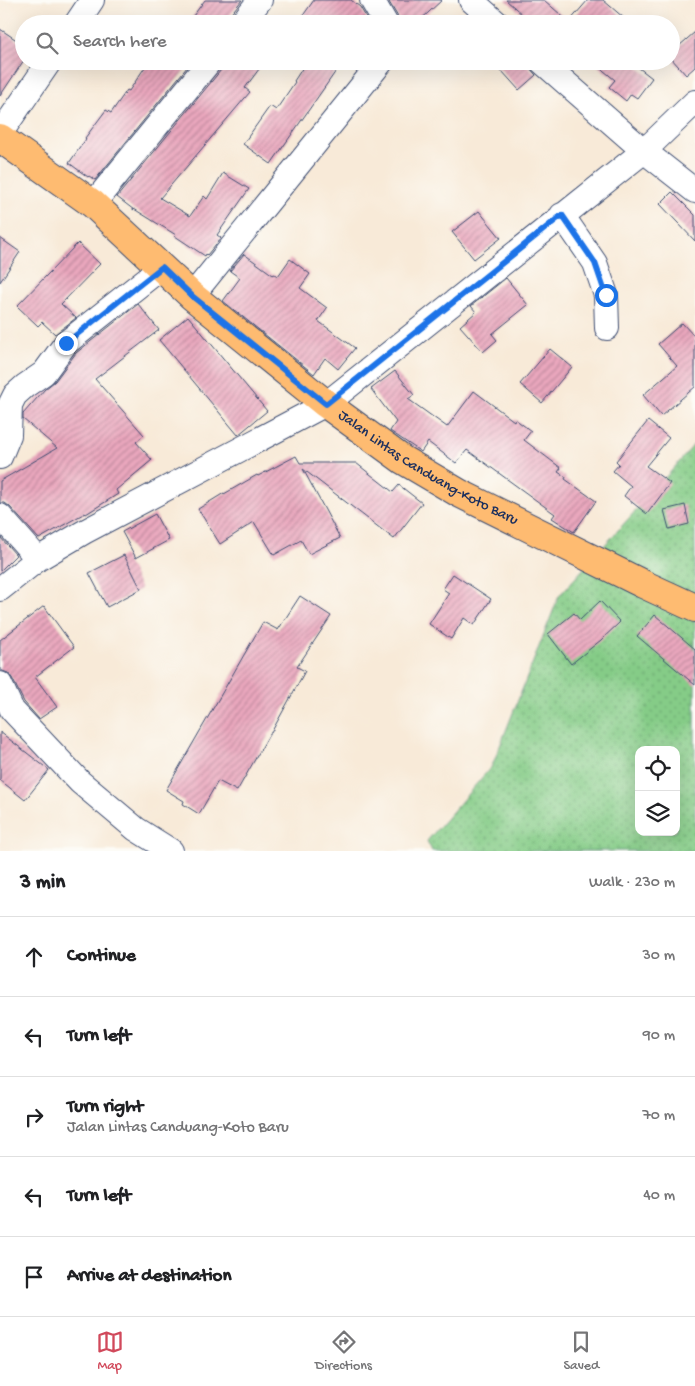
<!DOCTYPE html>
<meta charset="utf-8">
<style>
:root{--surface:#fff;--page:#f6f6f6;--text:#202124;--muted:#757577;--line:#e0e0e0;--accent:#d1495b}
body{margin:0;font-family:"Gochi Hand",sans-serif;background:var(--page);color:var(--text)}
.controls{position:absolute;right:15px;bottom:15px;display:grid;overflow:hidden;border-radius:10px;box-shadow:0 5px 20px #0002}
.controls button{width:45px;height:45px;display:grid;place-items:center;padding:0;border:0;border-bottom:1px solid var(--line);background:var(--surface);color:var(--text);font:25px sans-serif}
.stop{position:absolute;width:15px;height:15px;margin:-11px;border:4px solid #1a73e8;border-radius:50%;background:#fff}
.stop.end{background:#1a73e8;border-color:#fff;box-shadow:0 1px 5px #0008}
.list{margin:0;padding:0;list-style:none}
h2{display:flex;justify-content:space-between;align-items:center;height:65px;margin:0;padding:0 20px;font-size:21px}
h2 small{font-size:16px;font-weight:400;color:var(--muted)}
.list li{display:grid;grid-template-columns:32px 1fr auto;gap:15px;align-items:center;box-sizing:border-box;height:80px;padding:0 20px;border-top:1px solid var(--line)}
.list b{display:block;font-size:19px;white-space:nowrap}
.list p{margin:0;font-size:16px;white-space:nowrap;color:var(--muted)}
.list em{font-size:16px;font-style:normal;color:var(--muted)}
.icon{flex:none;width:28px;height:28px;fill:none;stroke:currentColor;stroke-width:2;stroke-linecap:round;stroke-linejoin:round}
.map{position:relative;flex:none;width:695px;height:851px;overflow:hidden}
.search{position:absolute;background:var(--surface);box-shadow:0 5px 20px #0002;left:15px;right:15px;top:15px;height:55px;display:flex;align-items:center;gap:12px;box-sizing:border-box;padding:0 18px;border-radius:28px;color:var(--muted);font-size:19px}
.sheet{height:465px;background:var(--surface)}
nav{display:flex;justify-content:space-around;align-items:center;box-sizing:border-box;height:70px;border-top:1px solid var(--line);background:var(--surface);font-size:14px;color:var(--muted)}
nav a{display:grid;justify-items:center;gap:2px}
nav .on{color:var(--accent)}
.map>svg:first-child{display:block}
</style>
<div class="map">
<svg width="695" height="851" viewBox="0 0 695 851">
<defs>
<pattern id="grass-dots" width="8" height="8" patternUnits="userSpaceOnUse" patternTransform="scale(1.25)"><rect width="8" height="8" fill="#85cc87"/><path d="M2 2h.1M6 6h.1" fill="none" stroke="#6ca672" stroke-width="1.8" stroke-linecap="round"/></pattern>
<pattern id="building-hatch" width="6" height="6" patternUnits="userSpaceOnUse" patternTransform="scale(1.25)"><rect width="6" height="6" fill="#eaa7bd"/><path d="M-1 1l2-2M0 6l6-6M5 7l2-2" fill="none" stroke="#bd889d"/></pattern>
</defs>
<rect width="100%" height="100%" fill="#fdfcf7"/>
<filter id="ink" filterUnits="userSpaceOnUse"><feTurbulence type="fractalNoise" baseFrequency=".02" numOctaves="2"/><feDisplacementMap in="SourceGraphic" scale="10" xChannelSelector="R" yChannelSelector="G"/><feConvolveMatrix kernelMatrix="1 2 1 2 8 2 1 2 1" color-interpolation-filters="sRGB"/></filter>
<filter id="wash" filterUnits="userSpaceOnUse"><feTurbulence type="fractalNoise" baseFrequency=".0096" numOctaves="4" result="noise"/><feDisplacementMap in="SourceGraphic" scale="20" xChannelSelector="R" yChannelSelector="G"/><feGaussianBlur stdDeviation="1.12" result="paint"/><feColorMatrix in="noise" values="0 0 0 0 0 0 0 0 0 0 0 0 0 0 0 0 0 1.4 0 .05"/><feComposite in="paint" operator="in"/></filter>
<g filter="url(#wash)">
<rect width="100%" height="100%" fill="#f8ead8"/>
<!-- grass -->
<path fill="url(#grass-dots)" stroke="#507e72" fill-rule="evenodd" d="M695,443V851H432L427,841L492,766L559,596L682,459ZM639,750H676V832H639Z"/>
<g id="blocks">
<!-- building -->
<path fill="url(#building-hatch)" d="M205,0H242L230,15L228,24H187Z
M314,0H351L360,7L370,24H297Z
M392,0H442L416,24H400L398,17L389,2Z
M506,0H544L569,22L588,0H603L631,24H533Z
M0,29L24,45V60L0,96Z
M695,32V67L686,75L671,58V53Z
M149,61H192L95,180L89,176L88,177L69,163L86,139L85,138L106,110L111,113L127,90L129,91Z
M223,61H265L245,88L250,92L160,198L190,216L204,196L207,199L223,173L249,189L217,235L221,238L207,255L206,254L205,256L175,236L176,235L134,209V210L117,197L221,70Z
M307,61H343L271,164L243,144L270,106L276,110L295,82L294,81Z
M493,61H528V66L536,75L519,90Z
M592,61H630L652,78L637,98L631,94L626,101L609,87L615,80Z
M672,192L695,215V241L660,204Z
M479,211L501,238L474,259L452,232Z
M0,238L20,252L0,282Z
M78,243L100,264L61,304L76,318L55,334L42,322L38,326L17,306Z
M244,254L273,275L274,274L278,276L290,259L310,274L300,288L327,308L318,321L355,348L338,369L325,358L314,374L223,301L240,278L230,271Z
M506,278L528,305L492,334L497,340L483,352L460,326L476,312L471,306Z
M138,304L159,330L95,379L144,435L136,442L152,460L116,490L118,494L86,514L85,513L39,539L10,507L5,503H0V481L57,448L23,419V414L45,389L55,381L76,353Z
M188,316L267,411L238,435L159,340Z
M682,323L695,337V387L661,416L643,395L677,366L658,344Z
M550,349L572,367L542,403L520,384Z
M395,371L414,395L408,399L447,427L474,391L514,421L515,419L531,431L524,440L561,468L558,472L566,477L565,479L596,501L574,532L552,518L555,514L467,450L456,463L428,442L421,452L390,431L396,422L371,389Z
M648,421L669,438L646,466L670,483L647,514L624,496L631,486L613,471L619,464L616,461Z
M296,456L300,463H356L393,492L399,485L422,503L394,539L303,469L340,538L309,554L301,540L274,555L254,522L220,544L198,509L224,493V494L257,475L258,476Z
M685,505L689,524L669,529L664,510Z
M155,514L169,540L136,558L122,532Z
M0,537L16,555L0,571Z
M124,555L141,589L107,607L89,573Z
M453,574L491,599L474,625L464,618L451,639L429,624L449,593L443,589Z
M300,596L331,616L297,667L305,671L271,733H270L237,791L218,781L199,814L183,804L184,801L166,790L263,622L278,630Z
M600,601L620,622L601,640L571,664L548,634L574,613L580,620Z
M44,606L74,647L35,677L57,707L39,719L24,702L12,678L8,673L0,670V640Z
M655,615L695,649V685L637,636Z
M0,732L49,770L25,800L0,780Z"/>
</g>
</g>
<g filter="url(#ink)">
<use href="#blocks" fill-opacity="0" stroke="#3c4b70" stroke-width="1"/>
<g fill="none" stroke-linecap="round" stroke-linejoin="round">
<!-- minor casing -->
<g stroke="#3c4b70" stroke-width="26">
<path id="minor" d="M372,0L386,24
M471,0L498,24
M76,24L92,0
M241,24L260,0
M541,61L644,151L695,191
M0,134L50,61
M93,204L210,61
M562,215L595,263L606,295L607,328
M192,296L382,61
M0,457L9,435L10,405L15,395L25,386L44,373L66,343L162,267
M0,516L38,559
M0,589L38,559L84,532L326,404L644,151L695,102
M0,684L12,710L80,782L136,829L171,851"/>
</g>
<!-- major casing -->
<g stroke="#3c4b70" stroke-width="30">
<g id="major">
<path id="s1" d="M0,138L93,204L192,296L326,404L403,460L459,493L643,584L695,608"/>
</g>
</g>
<!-- minor -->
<use href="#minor" stroke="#fff" stroke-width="24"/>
<!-- major -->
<use href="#major" stroke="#febb71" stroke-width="28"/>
</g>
</g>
<g fill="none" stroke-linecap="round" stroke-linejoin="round" filter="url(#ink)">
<!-- route -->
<path stroke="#1a73e8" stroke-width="6" d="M66,343L162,267L192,296L326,404L562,215L595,263L606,295"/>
</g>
<g text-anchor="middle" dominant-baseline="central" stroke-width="4" stroke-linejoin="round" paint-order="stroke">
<!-- street labels -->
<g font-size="15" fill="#1b2f5e" stroke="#fdfcf7">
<text stroke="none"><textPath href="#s1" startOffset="542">Jalan Lintas Canduang-Koto Baru</textPath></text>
</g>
</g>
</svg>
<div class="controls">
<button><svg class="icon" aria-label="locate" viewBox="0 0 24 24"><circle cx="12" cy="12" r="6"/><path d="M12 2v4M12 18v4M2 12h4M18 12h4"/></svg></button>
<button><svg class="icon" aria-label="layers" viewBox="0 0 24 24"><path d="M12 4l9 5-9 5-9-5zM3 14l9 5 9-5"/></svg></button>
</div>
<div class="stop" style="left:606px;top:295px"></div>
<div class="stop end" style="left:66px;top:343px"></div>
<div class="search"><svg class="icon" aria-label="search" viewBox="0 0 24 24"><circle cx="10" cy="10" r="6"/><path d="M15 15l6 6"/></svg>Search here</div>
</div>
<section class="sheet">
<h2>3 min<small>Walk · 230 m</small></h2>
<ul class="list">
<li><svg class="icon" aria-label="ahead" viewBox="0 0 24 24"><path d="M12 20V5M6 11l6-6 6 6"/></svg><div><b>Continue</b></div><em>30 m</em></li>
<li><svg class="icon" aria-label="left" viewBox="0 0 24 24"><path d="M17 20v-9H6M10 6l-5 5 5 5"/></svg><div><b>Turn left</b></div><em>90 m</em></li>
<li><svg class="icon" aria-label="right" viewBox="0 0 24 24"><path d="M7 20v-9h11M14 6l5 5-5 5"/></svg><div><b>Turn right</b><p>Jalan Lintas Canduang-Koto Baru</p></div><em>70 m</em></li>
<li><svg class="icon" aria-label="left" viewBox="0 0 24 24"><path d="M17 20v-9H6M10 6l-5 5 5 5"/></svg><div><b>Turn left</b></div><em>40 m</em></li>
<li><svg class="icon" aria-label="arrive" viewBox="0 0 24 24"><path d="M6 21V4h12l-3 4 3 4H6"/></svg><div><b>Arrive at destination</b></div></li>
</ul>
</section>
<nav>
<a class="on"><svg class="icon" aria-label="map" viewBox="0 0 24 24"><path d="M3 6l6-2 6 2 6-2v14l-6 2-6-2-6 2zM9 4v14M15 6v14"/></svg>Map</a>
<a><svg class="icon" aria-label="directions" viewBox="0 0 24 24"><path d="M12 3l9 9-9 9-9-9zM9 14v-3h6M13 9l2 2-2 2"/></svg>Directions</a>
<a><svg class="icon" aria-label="saved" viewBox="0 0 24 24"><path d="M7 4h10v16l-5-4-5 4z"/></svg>Saved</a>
</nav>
